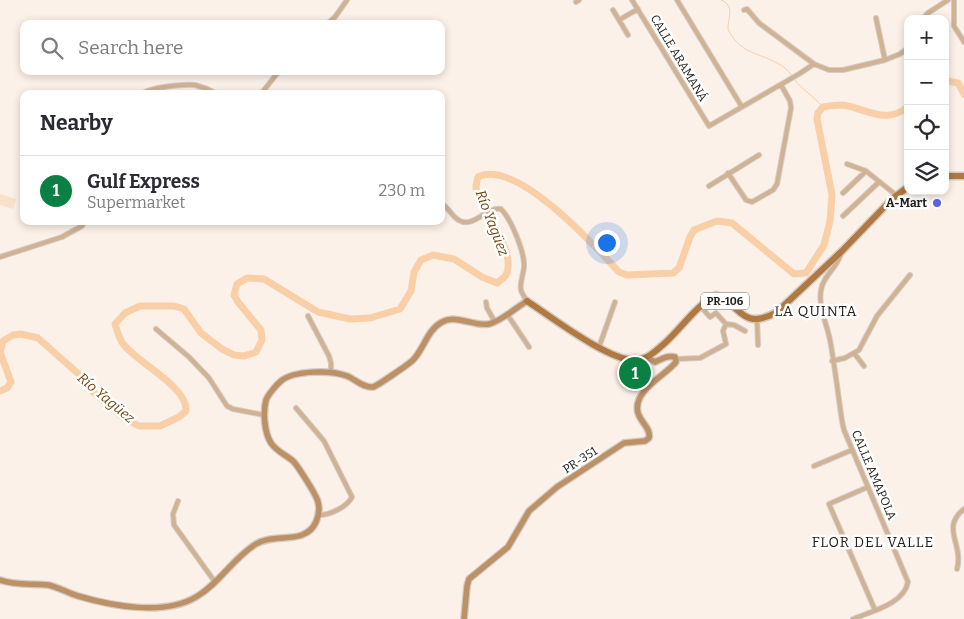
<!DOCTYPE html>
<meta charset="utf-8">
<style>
:root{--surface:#fff;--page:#f7f7f7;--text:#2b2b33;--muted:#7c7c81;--line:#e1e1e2;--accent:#0b8043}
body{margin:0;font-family:Bitter,serif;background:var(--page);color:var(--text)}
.controls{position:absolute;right:15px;top:15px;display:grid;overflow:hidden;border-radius:10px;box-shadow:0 2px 8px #0003}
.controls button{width:45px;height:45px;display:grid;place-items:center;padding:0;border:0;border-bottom:1px solid var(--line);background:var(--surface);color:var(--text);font:25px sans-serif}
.you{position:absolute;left:606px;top:242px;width:18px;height:18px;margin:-12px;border:4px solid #fff;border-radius:50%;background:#1a73e8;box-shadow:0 0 0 8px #1a73e833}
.badge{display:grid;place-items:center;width:32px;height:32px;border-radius:50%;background:var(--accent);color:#fff;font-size:16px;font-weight:700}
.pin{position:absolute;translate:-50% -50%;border:2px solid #fff;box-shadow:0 1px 5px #0006}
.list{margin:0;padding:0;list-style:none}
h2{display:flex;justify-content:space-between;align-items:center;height:65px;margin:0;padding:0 20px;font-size:21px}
h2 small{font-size:16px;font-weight:400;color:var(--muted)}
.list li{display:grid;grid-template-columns:32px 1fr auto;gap:15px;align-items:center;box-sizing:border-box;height:70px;padding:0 20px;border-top:1px solid var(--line)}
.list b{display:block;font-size:19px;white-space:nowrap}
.list p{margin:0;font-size:16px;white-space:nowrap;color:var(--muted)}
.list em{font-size:16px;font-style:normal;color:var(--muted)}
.icon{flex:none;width:28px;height:28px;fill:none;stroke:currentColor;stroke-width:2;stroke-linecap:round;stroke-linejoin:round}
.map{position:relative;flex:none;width:964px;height:619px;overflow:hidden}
.search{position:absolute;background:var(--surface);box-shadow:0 2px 8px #0003;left:20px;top:20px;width:425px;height:55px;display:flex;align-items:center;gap:12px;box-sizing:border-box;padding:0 18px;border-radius:10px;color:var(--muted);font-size:19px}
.panel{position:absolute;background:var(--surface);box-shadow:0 2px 8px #0003;left:20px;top:90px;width:425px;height:135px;border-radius:10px}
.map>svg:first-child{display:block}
</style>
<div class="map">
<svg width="964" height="619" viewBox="0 0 964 619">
<rect width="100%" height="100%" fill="#fcf1e8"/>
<!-- green -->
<path fill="#f9e0c8" d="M0,194L16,199L13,209L0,205Z"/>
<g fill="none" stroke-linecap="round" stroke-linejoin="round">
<!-- stream -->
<path stroke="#f8cfa7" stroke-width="1" d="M721,0C735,5 728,18 728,29C741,57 764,52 785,68C790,72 793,78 797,83C805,91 815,98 823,107"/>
<!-- river -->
<path stroke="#f8cfa7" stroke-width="7" d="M945,82L948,81L958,83L964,94
M0,391L7,388L11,382L0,352L3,341L13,335L21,334L38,338L83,378L93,392L124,418L139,426H160L179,417L186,411C188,387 138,363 124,345C119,339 117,331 115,324L125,313L140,306H174L184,309L201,333L222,349L234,355L244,356L256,352L262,340L261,330L238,302L234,295L237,284L247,278L264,279L318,312L350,319L370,318L400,309L411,291L414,272L421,260L433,255L454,259L482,277L497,283C499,281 504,278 506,275C518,251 479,210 476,188C476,184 477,181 478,177C516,158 595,246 619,272L627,275L673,273L679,268L690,237L694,230L717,221L732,223L794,274L806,273L824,245L830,221L832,195L817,119L818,113L823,107C829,106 837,105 843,105C868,109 884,125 908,107"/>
<!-- street casing -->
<g stroke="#d5cbc3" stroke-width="6">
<path id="street" d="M632,0L709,126L799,74L814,64
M677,0L742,107
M954,0V26L964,42
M576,2L579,0
M613,10L628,35
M744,10L747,9L759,23L814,64L829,70H843L885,60L900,54L908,48
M876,18L885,60
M922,19L928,13L948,0
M619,20L638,9
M327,24L335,17L347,0
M142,94C150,87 184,84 195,85C203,87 210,90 217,94
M261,94L279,71
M847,164L866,171L896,195
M728,173L746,200L752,202L773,190L777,184L791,108L790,101L781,85
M709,186L759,155
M843,193L866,171
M441,203C450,208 453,220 463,222C476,225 488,206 501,209C511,219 523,249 524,263C525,272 519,282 521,290C522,294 525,298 527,301
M843,216L879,182
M841,253C838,268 823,275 821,290C818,307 827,324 830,340C835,367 838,394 842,421L844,430L908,582C904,604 872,611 853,619
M0,257L62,237L82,226L85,221
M486,302L487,308L495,322
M701,307L710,317L716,313L726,324L734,325L745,331
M507,314L529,347
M308,316L329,356L331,363V372
M757,319L758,345
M156,329L189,357L209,378L227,406L233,409L264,415
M599,347L615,302
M854,353L864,366
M676,359L700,358L726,344L723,331L726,324
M832,361L845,358L859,350L877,316L910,275
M296,408L324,441L352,497C347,507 330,515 319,515
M814,466L852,450
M868,487L829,504L875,610
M178,501L173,514L174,525L215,582
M957,569C964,544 940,528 964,509"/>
</g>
<!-- secondary casing -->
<g stroke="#d5cbc3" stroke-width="8">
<path id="secondary" d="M0,580C15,586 32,583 48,585C58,587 68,593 78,596C112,606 164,616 196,597C219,584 233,558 256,544C275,532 305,546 316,522C319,515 320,509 318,502C317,496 298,466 293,461C286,455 276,451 271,443C264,432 263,412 266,400C268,395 276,385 281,381C294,370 332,370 347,376C355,379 363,388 373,387C377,386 409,364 413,360C424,349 427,330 442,322C457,314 474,327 489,324C500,322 517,307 527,301
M464,619L467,586L469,579L508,547L529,511L557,487L624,443L645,441L649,438C651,428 641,423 638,413C632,391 665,376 676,362L675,357C667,355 662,359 655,362L647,357"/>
</g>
<!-- primary casing -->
<g stroke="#d5cbc3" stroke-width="9">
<path id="primary" d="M945,176H964
M527,301C550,316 611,363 637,360C648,359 658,349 666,342C681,328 698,304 716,295C741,304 741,332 777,312L842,251L892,199L908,187"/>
</g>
<!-- street -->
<use href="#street" stroke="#d0b295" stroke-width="4"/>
<!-- secondary -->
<use href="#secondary" stroke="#bd9166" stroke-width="5.5"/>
<!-- primary -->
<use href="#primary" stroke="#af7941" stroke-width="6"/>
</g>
<!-- markers -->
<circle fill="#5d66de" stroke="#fff" stroke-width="2" cx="937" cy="203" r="5"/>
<g text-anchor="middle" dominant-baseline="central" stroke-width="5" stroke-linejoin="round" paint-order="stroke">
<!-- shield labels -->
<rect fill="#fff" stroke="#656360" stroke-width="1" x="701" y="292.5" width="48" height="17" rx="4"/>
<g font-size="11" font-weight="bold" fill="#23201c">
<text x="725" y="301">PR-106</text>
</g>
<!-- street labels -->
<g font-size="12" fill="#23201c" stroke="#fff">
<text transform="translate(679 58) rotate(59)">CALLE ARAMANÁ</text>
<text transform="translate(580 460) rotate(-33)">PR-351</text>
<text transform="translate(874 475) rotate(67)">CALLE AMAPOLA</text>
</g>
<!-- poi labels -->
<g font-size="12" font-weight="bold" fill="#23201c" stroke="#fff" text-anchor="end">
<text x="927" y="203">A-Mart</text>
</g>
<!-- water labels -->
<g font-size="14" font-style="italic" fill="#6f430e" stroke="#fff">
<text transform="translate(492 223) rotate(69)">Río Yagüez</text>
<text transform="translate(106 398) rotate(40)">Río Yagüez</text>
</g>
<!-- neighbourhood labels -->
<g font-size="14" letter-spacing="1" fill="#23201c" stroke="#fff">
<text x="816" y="311">LA QUINTA</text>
<text x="873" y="542">FLOR DEL VALLE</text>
</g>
</g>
</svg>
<div class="controls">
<button>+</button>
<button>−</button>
<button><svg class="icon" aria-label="locate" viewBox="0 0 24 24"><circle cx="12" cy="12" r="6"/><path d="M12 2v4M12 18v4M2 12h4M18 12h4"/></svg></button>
<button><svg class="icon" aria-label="layers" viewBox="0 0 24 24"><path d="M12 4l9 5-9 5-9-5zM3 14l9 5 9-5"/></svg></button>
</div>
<div class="you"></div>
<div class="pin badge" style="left:635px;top:373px">1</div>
<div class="search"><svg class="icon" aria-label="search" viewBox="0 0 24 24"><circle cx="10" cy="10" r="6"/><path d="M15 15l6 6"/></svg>Search here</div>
<section class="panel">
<h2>Nearby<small></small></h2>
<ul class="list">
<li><span class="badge">1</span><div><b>Gulf Express</b><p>Supermarket</p></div><em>230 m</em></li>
</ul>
</section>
</div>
